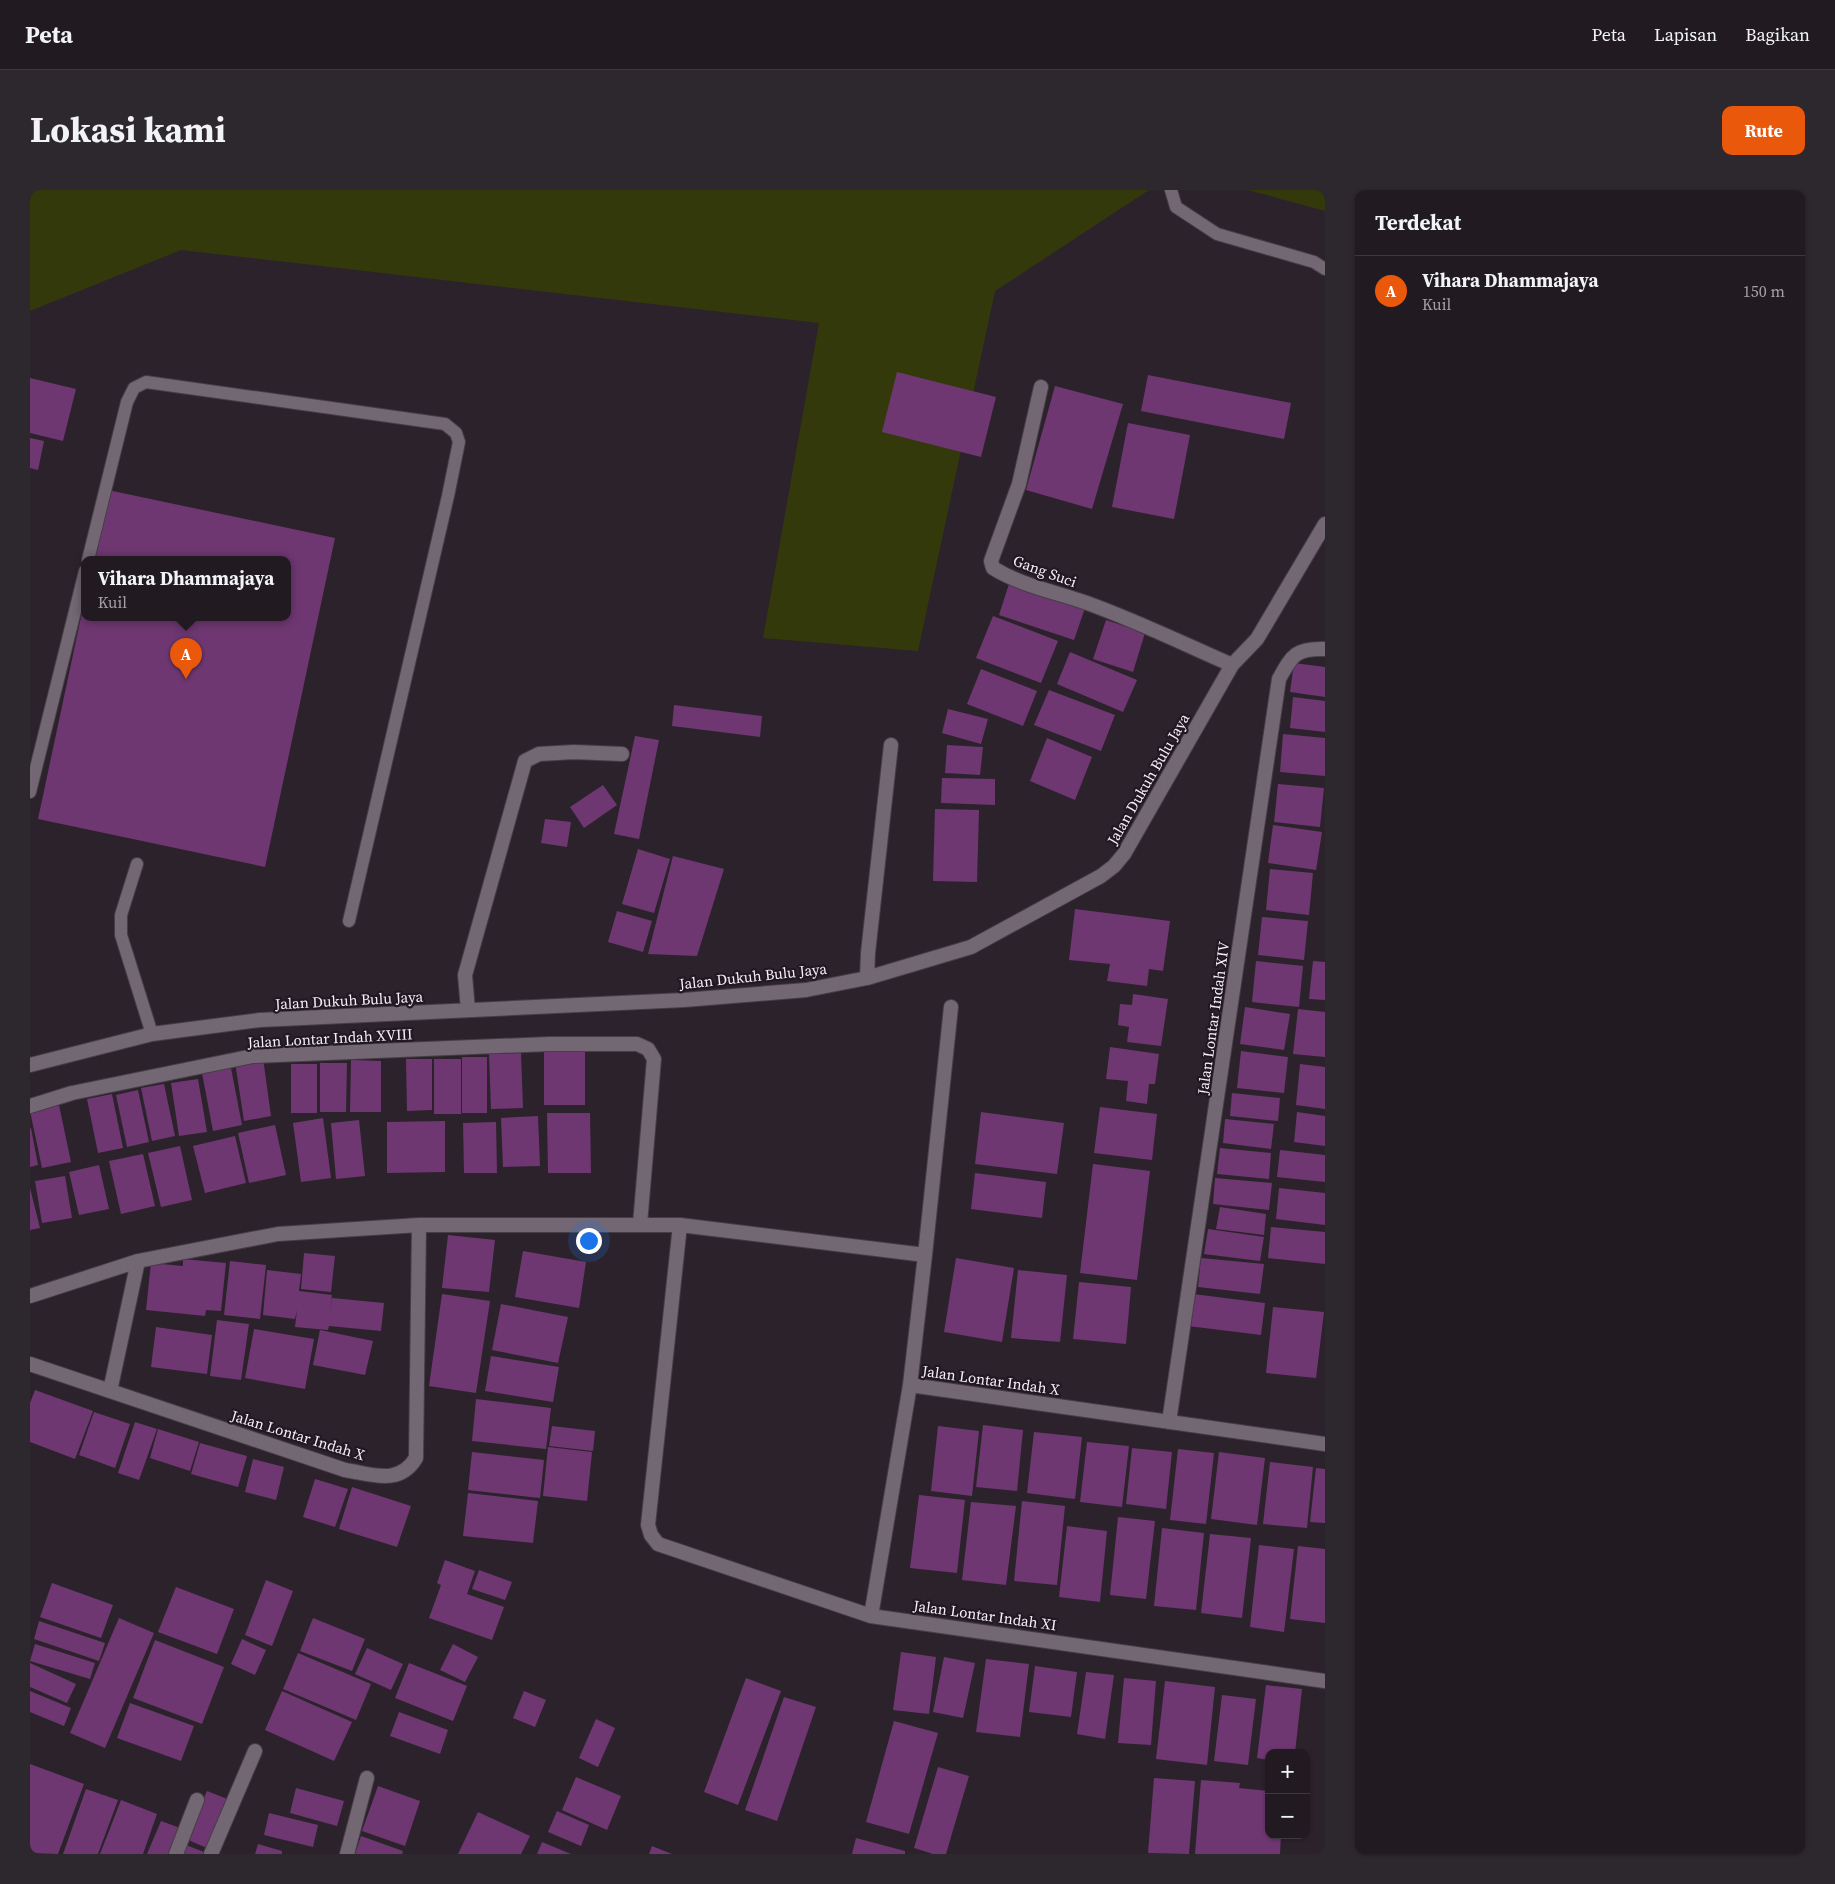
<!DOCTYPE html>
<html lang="id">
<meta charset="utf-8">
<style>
:root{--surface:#211a21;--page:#2d272e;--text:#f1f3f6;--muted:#a2a1a5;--line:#3e383f;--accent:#ea580c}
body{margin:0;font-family:"Source Serif 4",serif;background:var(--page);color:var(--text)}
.controls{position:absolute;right:15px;bottom:15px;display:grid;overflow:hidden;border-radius:10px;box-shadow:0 1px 4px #0004}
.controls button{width:45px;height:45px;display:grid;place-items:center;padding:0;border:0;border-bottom:1px solid var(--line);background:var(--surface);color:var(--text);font:25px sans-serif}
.you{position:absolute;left:558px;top:1050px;width:18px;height:18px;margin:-12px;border:4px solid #fff;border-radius:50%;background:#1a73e8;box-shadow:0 0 0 8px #1a73e833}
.badge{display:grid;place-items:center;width:32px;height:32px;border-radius:50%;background:var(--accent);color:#fff;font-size:16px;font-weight:700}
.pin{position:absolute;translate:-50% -41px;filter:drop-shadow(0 1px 2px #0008)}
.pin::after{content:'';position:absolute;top:26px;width:18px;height:15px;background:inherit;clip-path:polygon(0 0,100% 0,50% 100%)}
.popup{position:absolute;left:51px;top:366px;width:210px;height:65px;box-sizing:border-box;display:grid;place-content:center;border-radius:10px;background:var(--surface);filter:drop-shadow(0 1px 4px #0005);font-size:16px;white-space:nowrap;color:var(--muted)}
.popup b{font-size:19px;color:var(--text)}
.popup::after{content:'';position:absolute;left:50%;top:100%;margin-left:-10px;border:10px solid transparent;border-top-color:var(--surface)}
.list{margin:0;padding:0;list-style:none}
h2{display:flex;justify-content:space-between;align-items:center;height:65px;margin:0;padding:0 20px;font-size:21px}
h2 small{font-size:16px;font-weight:400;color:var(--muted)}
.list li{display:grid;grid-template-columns:32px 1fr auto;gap:15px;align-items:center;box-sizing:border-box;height:70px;padding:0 20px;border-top:1px solid var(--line)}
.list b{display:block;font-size:19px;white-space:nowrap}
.list p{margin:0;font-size:16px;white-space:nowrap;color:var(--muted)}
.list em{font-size:16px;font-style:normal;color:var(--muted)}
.map{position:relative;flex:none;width:1295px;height:1664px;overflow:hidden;border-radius:10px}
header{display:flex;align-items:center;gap:30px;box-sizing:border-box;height:70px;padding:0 25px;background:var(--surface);border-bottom:1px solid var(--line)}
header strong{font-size:24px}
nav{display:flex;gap:28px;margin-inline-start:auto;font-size:18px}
.intro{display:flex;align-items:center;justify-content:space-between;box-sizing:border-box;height:120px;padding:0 30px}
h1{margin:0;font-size:35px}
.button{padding:12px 22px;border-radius:10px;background:var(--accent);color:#fff;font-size:18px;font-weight:700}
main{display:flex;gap:30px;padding:0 30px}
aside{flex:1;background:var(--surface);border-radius:10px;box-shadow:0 1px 4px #0004}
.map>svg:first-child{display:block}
</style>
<header>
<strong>Peta</strong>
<nav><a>Peta</a><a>Lapisan</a><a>Bagikan</a></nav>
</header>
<div class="intro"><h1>Lokasi kami</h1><a class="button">Rute</a></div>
<main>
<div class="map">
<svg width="1295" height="1664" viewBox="0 0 1295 1664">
<rect width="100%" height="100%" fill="#2c222c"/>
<!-- green -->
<path fill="#34390b" d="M0,0H1119L965,101L888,461L733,448L789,133L151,60L0,121Z
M1218,0H1295V21Z"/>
<!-- building -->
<path fill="#6e3771" d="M867,182L966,207L951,267L852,242Z
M1118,185L1261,213L1254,249L1111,221Z
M0,188L46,199L33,251L0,243Z
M1025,196L1093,214L1062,319L996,300Z
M1098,233L1160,245L1144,329L1082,317Z
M0,248L14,251L8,280L0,278Z
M78,300L305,348L235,677L8,629L54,413L55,428H257V370H63Z
M979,394L1055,418L1044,450L969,425Z
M963,426L1028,451L1011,493L946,468Z
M1076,430L1115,443L1103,482L1063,469Z
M1040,462L1107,490L1093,522L1027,494Z
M1264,473L1295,477V507L1260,502Z
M951,479L1007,501L993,536L937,514Z
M1019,500L1085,525L1071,561L1004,535Z
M1263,507L1295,511V542L1260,538Z
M644,515L732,526L730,547L642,536Z
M918,519L958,529L951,554L912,543Z
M1253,544L1295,548V586L1250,582Z
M605,546L629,550L609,649L584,644Z
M1017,548L1062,567L1045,610L1000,591Z
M917,555L953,557L950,585L915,583Z
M912,588L965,589V615L911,613Z
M1248,594L1294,598L1290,637L1244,632Z
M573,595L587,615L554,638L540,617Z
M905,619L949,620L947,692L903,691Z
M515,629L541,632L537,657L511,653Z
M1243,635L1292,642L1286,680L1238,673Z
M608,659L640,669L624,723L592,714Z
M643,666L694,679L667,766L618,764Z
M1240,679L1283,683L1279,725L1236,720Z
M1045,719L1140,731L1133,781L1119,779L1117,796L1077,791L1080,774L1039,770Z
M587,721L622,731L613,762L578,752Z
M1232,727L1278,731L1274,770L1228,765Z
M1226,771L1273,776L1269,817L1222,812Z
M1283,771L1295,772V810L1279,809Z
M1103,804L1138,809L1131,856L1097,852L1099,837L1088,835L1090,814L1102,815Z
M1215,817L1260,824L1254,860L1210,854Z
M1268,819L1295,822V867L1263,864Z
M1080,857L1129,864L1125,894H1119L1117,914L1096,911L1098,891L1076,889Z
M514,858H555V915H514Z
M1211,861L1258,867L1254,903L1207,898Z
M491,863L493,918L461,919L459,864Z
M432,867H457V923H432Z
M233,868L241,926L214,931L205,872Z
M376,869H402V920L377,921Z
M404,869H431V924H404Z
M321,870L351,871V922H320Z
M290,873H317L316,922H290Z
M261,874H287V923H261Z
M1270,874L1295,877V919L1266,915Z
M201,878L212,935L183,941L172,883Z
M168,889L177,942L149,946L141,893Z
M134,894L145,946L122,951L111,898Z
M108,900L119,952L97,957L86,905Z
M1202,903L1250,908L1248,931L1200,926Z
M82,904L93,958L68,963L57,909Z
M29,915L41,972L12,978L0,921Z
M1070,917L1127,924L1122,970L1064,963Z
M951,922L1034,933L1027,984L945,974Z
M1267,922L1295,926V956L1264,952Z
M517,923H560L561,983H518Z
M508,926L510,976L473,977L471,928Z
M293,928L301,988L271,992L263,933Z
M1195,929L1244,934L1241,959L1193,953Z
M329,930L335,986L306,989L301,933Z
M415,931V982L357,983V932Z
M466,932L467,983H434L433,933Z
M245,935L256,985L219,993L208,943Z
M1,938L8,975L0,977V939Z
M205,946L216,993L175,1003L163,956Z
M150,956L162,1010L131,1017L118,963Z
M1190,958L1241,963L1239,989L1187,984Z
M1250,960L1295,965V992L1247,987Z
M113,964L125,1016L91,1024L79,971Z
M1063,974L1120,981L1107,1090L1050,1083Z
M69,975L79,1019L49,1025L39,982Z
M945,983L1016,992L1012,1028L941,1019Z
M35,986L42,1028L12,1033L5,991Z
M1185,988L1242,993L1239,1020L1183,1014Z
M0,998L10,1038L0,1040Z
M1249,998L1295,1003V1035L1246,1029Z
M1190,1017L1236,1024L1234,1045L1186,1039Z
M1241,1037L1295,1042V1074L1238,1068Z
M1178,1039L1234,1047L1230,1071L1174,1064Z
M418,1045L465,1050L459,1102L412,1098Z
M493,1061L556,1072L549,1118L485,1107Z
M274,1063L305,1066L301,1102L271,1099Z
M926,1068L984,1078L972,1152L914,1142Z
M1171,1068L1234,1074L1230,1104L1168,1097Z
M153,1069L196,1073L191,1121L176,1120L175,1126L116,1120L121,1073L153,1076Z
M200,1071L236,1075L230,1129L194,1125Z
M237,1080L271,1084L269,1101L302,1105L300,1122L302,1108L354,1113L351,1141L299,1136L298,1140L265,1137L267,1120L265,1129L233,1125Z
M988,1080L1037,1085L1030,1152L981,1148Z
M1049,1092L1101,1097L1096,1154L1043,1149Z
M412,1104L460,1111L446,1203L399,1196Z
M1163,1104L1235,1113L1231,1145L1158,1136Z
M471,1114L538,1127L528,1173L462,1160Z
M1243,1117L1294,1122L1286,1188L1236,1183Z
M187,1130L219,1134L211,1190L180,1186Z
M126,1137L182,1145L177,1184L121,1177Z
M224,1139L284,1149L275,1199L215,1188Z
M290,1140L343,1151L335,1185L283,1175Z
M461,1166L529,1177L523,1212L455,1201Z
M5,1200L63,1221L45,1269L0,1252V1213Z
M446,1209L521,1218L516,1259L442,1251Z
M64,1222L100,1234L85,1278L49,1265Z
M105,1232L127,1239L109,1290L88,1283Z
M953,1235L993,1240L987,1301L946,1297Z
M522,1236L565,1241L563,1261L519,1256Z
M908,1236L949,1241L942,1306L901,1301Z
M128,1239L169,1252L160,1281L120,1268Z
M1004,1242L1052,1247L1045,1309L997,1303Z
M1057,1252L1099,1256L1092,1317L1050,1312Z
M170,1253L217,1266L208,1297L161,1284Z
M518,1257L562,1262L557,1311L513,1306Z
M1102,1258L1142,1262L1136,1319L1096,1314Z
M1148,1259L1184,1263L1176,1334L1140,1330Z
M442,1262L514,1270L510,1308L438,1300Z
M1189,1262L1235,1268L1227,1335L1181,1329Z
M223,1269L254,1277L246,1310L215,1302Z
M1240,1272L1283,1277L1277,1338L1233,1334Z
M1286,1278L1295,1279V1333L1280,1332Z
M285,1289L318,1299L305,1337L273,1327Z
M322,1297L381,1316L367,1357L309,1339Z
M438,1303L508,1311L503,1353L433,1346Z
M889,1305L935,1310L927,1383L880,1378Z
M992,1311L1035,1316L1027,1395L984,1391Z
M941,1312L986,1316L976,1395L932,1390Z
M1088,1327L1125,1331L1116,1409L1080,1405Z
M1037,1336L1077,1341L1070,1412L1029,1407Z
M1132,1338L1174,1343L1166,1420L1124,1416Z
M1180,1344L1221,1348L1212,1428L1171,1423Z
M1229,1355L1264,1359L1254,1442L1220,1437Z
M1268,1356L1295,1359V1433L1260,1429Z
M415,1370L445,1381L437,1404L474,1417L462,1450L399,1428L411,1395L407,1393Z
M449,1380L482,1392L475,1410L442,1399Z
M236,1390L263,1401L242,1456L215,1445Z
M22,1393L83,1415L71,1448L10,1427Z
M146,1397L204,1419L187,1464L128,1442Z
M89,1428L124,1443L75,1558L40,1543Z
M283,1428L335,1449L322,1481L270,1461Z
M9,1431L75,1453L69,1471L4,1449Z
M212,1449L236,1460L225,1485L201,1474Z
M125,1450L194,1477L172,1534L103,1508Z
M5,1454L65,1473L60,1489L0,1471Z
M423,1454L448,1467L435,1492L410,1480Z
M337,1458L373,1474L361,1500L325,1484Z
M871,1462L906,1467L899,1524L863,1520Z
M268,1463L341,1494L326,1530L253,1499Z
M914,1467L945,1473L933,1528L903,1522Z
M956,1469L999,1474L990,1547L946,1542Z
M0,1473L46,1494L37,1513L0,1497Z
M379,1473L437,1496L423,1531L365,1508Z
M1005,1476L1047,1482L1041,1527L999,1522Z
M1056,1482L1084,1485L1075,1549L1047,1544Z
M716,1488L751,1501L708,1615L674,1602Z
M1094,1488L1126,1491L1121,1555L1088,1553Z
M1135,1491L1185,1497L1177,1575L1126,1569Z
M1236,1495L1272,1499L1265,1563H1239V1570L1227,1568Z
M0,1501L41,1518L34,1536L0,1522Z
M252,1501L322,1532L304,1571L235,1540Z
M494,1501L516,1510L505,1537L483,1528Z
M1192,1505L1226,1509L1218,1575L1184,1571Z
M754,1507L786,1517L747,1631L715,1620Z
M100,1513L164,1536L151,1571L87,1548Z
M369,1522L418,1540L410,1564L360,1546Z
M566,1529L585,1538L568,1577L549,1568Z
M864,1531L908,1543L879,1644L836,1632Z
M0,1574L54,1594L28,1664L0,1663Z
M908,1577L939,1586L916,1664H903L884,1658Z
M546,1587L591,1606L577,1640L532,1620Z
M1124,1588L1165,1591L1159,1664L1118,1663Z
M1171,1590L1210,1593L1209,1598L1239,1601V1645H1251L1250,1664H1165Z
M348,1596L390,1611L375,1656L332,1641Z
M266,1598L314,1611L307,1636L260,1623Z
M56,1599L88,1610L68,1664H33Z
M177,1601L200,1610L179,1659L156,1649Z
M91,1610L127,1624L113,1664H70Z
M527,1621L559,1635L551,1656L518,1642Z
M448,1622L500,1646L491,1664H428Z
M239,1623L288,1635L283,1657L234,1645Z
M131,1631L153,1639L143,1664H117Z
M331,1646L373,1661L372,1664H325Z
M826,1648L875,1661V1664H822Z
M512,1652L541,1664H507Z
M228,1654L252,1661V1664H225Z
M156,1655L179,1664H152Z
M622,1656L642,1664H619Z"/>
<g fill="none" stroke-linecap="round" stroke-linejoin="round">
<!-- service casing -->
<g stroke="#463d46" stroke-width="14">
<path id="service" d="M1141,0L1146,17L1187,44L1284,72L1295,79
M58,370L97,212L104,198L116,192L415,234L426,243L429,252L418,306L319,731
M0,602L55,381
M107,674L91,725V745L122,844"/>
</g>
<!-- minor casing -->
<g stroke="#463d46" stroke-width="16">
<path id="minor" d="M1011,197L989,294L961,371L963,378C992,396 1026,402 1057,413C1107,431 1154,454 1202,475
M837,788L838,763L861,555
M438,820L435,785L495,571L509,564L544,562L592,564
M0,875L122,844L230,830L654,810L776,800L837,788L941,757L1071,686L1084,676L1094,664L1202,475L1227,449L1295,334
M0,916L42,903L223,866L519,854H607L618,859L624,869L610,1034
M650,1035L618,1335L621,1345L628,1354L841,1426L1295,1491
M0,1106L108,1071L248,1044L389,1035H650L895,1065
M0,1174L315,1280C342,1284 369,1296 386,1268L389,1035
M880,1195L1295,1254
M80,1201L108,1071
M1139,1232L1249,489C1262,465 1266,458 1295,459
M841,1426L880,1195L895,1065L921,817
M146,1664L167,1610
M181,1664L225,1561
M317,1664L337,1588"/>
</g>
<!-- service -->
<use href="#service" stroke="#746774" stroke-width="12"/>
<!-- minor -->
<use href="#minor" stroke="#746774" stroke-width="14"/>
</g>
<g text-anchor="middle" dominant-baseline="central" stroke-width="4.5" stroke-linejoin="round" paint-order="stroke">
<!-- street labels -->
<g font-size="15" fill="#f6eff6" stroke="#221823">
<text transform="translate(1015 381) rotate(20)">Gang Suci</text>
<text transform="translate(1118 589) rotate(-60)">Jalan Dukuh Bulu Jaya</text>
<text transform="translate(723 786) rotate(-6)">Jalan Dukuh Bulu Jaya</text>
<text transform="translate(319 810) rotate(-3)">Jalan Dukuh Bulu Jaya</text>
<text transform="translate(1183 828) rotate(-82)">Jalan Lontar Indah XIV</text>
<text transform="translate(300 848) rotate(-3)">Jalan Lontar Indah XVIII</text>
<text transform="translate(961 1190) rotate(8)">Jalan Lontar Indah X</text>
<text transform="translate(268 1245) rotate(17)">Jalan Lontar Indah X</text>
<text transform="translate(955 1425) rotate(8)">Jalan Lontar Indah XI</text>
</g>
</g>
</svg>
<div class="controls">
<button>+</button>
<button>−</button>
</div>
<div class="you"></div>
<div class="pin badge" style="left:156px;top:489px">A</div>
<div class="popup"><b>Vihara Dhammajaya</b>Kuil</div>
</div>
<aside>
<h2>Terdekat<small></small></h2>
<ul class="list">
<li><span class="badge">A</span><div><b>Vihara Dhammajaya</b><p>Kuil</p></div><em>150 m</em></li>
</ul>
</aside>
</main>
